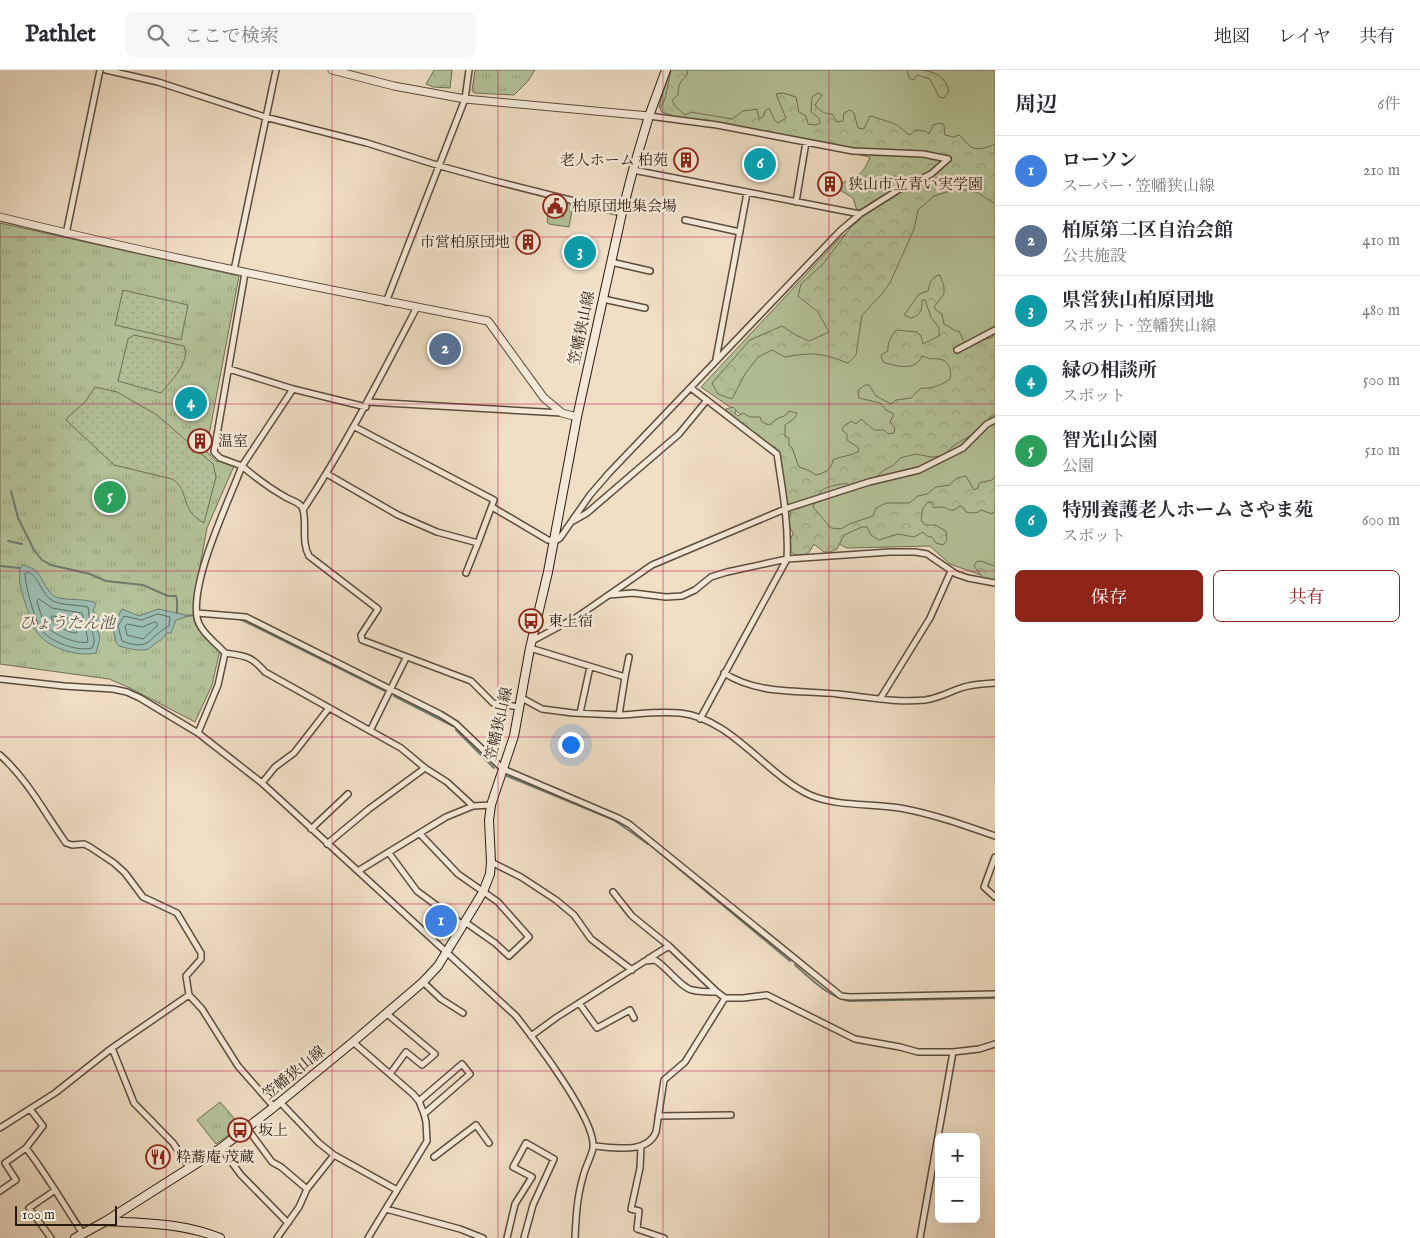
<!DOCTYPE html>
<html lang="ja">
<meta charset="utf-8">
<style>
:root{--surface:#fff;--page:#f7f7f7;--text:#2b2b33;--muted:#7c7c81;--line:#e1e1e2;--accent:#8f2418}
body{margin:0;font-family:"IM FELL English","Noto Serif JP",serif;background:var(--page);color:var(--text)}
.controls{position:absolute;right:15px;bottom:15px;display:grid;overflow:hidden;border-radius:8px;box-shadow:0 5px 20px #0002}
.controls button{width:45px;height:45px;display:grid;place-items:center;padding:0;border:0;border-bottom:1px solid var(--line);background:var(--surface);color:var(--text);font:25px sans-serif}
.scale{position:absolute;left:15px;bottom:12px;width:102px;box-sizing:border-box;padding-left:5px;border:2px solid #2a1b10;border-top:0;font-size:14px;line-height:18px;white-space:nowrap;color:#2a1b10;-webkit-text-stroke:4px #f5ead9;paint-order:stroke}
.you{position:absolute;left:570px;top:674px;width:18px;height:18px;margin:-12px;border:4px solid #fff;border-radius:50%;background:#1a73e8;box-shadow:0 0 0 8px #1a73e833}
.badge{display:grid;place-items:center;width:32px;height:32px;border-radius:50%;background:var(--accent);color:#fff;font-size:16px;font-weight:700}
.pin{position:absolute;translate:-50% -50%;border:2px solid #fff;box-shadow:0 1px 5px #0006}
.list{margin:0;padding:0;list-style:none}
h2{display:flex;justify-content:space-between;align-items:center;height:65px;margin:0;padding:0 20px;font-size:21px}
h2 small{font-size:16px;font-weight:400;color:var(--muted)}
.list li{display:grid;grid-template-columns:32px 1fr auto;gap:15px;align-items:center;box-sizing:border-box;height:70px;padding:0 20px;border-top:1px solid var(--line)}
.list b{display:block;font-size:19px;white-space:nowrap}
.list p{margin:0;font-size:16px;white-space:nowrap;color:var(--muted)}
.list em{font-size:16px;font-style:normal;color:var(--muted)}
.actions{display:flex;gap:10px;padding:15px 20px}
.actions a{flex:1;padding:11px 0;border:1px solid var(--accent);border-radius:8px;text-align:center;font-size:18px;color:var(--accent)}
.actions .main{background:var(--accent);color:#fff}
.icon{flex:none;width:28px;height:28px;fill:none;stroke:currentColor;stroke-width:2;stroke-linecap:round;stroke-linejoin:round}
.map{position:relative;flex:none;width:995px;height:1168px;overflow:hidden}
header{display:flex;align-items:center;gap:30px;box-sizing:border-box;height:70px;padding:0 25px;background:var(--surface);border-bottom:1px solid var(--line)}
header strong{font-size:24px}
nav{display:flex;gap:28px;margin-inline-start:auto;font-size:18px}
.search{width:350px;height:45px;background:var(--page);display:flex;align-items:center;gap:12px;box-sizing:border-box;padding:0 18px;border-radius:8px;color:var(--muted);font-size:19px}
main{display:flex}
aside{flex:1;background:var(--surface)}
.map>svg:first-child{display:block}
</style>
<header>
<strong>Pathlet</strong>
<div class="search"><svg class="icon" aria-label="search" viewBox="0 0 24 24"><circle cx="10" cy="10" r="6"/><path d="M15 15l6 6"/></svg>ここで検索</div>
<nav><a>地図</a><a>レイヤ</a><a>共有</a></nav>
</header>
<main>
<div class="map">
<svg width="995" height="1168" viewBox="0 0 995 1168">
<defs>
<pattern id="forest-crowns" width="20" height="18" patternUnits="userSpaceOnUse" patternTransform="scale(1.25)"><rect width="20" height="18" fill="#b4c299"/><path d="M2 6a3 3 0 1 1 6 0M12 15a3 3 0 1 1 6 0" fill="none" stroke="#9ba683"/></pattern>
<pattern id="park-tufts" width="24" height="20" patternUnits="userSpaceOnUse" patternTransform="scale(1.25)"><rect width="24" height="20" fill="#b4c299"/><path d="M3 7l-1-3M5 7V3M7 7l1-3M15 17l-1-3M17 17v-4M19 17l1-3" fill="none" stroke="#9ba683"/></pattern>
<pattern id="garden-dots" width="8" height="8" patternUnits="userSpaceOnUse" patternTransform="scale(1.25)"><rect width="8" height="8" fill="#b4c299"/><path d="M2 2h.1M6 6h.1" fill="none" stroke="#9ba683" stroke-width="1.8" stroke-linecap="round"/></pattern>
</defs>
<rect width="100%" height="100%" fill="#f0dec5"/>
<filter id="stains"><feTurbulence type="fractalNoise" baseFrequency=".004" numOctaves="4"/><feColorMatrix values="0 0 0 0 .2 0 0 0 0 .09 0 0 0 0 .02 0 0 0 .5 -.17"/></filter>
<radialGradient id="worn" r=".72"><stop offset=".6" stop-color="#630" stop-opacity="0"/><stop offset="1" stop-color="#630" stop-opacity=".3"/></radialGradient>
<!-- grass -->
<path fill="#b4c299" stroke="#6f6e54" d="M670,0H995V84L894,80L662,42L659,36Z
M995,90V510L950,494L930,476L847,478L827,468L788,425L785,375L701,317L839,169L891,128Z"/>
<!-- forest -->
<path fill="url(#forest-crowns)" stroke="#6f6e54" d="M434,0H452L450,18L433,17L426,14Z
M671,0H688L687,5C679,14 679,12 678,25L672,30L675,36L685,45L691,42L732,49L743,41L757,39L759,49L764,46L765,41L769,38L774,49L778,53L786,48L776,24L783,23L796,27L799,42L806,46L808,54L816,55L820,53L819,48L811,42L812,27L818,23L822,25L815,35C820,41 824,44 832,44L837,52L843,51L844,43L850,40L854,43L858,58L864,59L870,46C874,47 894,53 897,55C902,58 904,62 910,65L915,60L925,61L929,64L933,55L940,53L944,55L945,65L954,67L959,65C964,68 966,74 971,77C977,81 989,77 995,74V134L977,122L957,119L934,126L918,140L914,159L890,213L882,224L862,245L856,285L848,293C821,283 814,282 785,287L772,280L758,287L745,304L732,329L718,324L712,313L750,270L782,256L796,265L809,271L829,262L818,242L798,226L801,214L823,194L851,157L860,150L853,128L838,119C843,110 850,110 858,105C864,101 867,94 870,87L820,77L754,59L682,49L662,42L660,38L665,29Z
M907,0C927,0 943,0 949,21L944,28L939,27L930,9L917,5L914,10L909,8Z
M940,205L944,217V224L934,237L936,240L942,244L944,254L956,261H959L963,270L967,273L991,268L993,266L991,263V259L995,258V344L991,346L983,358L953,376L943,386L931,387L916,384L900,388L894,395L884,400L866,416L853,420L847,413C827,417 819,416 813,437L831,458L841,459L849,454L873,446L876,438L886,433H909L918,426L927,424L936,417L949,415L957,408L966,406L974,420L978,418L979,413L992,410L995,406V441L992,444L981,440C976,444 972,443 966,442L964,438L960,436L954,440H949C947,437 938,436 934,438L932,433L928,432L923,438L921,450L925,455H935L946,461L947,470L943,475L936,473L932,467L927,466L923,462L914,467L898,464L879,470L871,465L867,457H862L844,465L837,479L830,482H824L815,475H813C810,484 804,487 795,485L790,481L789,473L793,463L788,454L791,443L787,436L779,383L775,377L770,375L726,342V339L733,337L736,340L735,343L738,346L743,343L750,347H760L762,352L769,355L777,349L786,345L789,341L797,343C796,350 789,351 785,355V366L789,368V375L792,378L799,397L808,400L816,405C825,403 831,400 833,390C841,386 850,386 858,382L859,378L847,370V364L842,360L844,356L851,351L856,354L861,349L874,360H884L888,364L894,363L895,358L890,352L894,344L886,340L880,333L859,328L858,320L865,315H869L876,326L891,334L896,330L911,328L921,318C932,319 942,315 950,309C952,300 949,290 939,289C936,288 933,289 930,289C928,288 925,287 922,286C916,302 895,296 883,292L881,285L888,281C887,274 891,266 896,260L917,262L921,266L923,274L939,266V258L931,247L925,230H922C922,240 922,244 911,248L904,245L919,224L928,221C930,213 931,206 940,205Z
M980,491L995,496V511L983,508L974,496L976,492Z"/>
<!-- park -->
<path fill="url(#park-tufts)" stroke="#6f6e54" d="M475,0H535L528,11L514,25L475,23L472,21Z
M567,131L573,135L569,157L549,154L547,152L548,144L563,147Z
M0,153L239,206L206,381L217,392L220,390L234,396L207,458L194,528V551L220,580L212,615L195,652L130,618L109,609L0,594Z
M220,1032L241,1056L216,1074L197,1050Z"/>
<!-- garden -->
<path fill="url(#garden-dots)" stroke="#6f6e54" d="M123,220L188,235L181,270L115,255Z
M134,265L184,276C191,292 170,312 161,323L118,311L128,269Z
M95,317L117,322L157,345L213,394L216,407L204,453C179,440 190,419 172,409L114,395L66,350L68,347L85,332Z"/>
<!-- water -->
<path fill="#9bbcb0" stroke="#6e7c70" d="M23,495C28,497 34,498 37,502C44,510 46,522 56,527C66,531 87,528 95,533V537L93,540L95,545L102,552H115L122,539L139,546L158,539L186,545V547L176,550L171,563H167L161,570C155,572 153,577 148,579C141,582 126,578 119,576L116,572L113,557L101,554L94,549L100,568L96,583C77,587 47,578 36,561C32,555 21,522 20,514C19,509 20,503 20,498Z"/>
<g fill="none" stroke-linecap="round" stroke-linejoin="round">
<!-- shore -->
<path stroke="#626c60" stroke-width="1" d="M28,502C40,507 41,525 53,531C61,535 79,535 88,537C89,542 89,548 90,553C91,563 97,568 92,578C77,582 52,572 42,561C35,552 25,515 25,504Z
M39,529L52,538L82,543C83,545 88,570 88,572C77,575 51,564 45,554C41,548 40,539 37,532Z
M158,544L170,547L169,556C148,567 151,582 122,571L118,556L124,546L141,550Z
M52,546L75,549L77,563C70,564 57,556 52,550Z
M155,552L157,553V556L143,569L127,565L125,556L127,554L142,557Z"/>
<!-- stream -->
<path stroke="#6e7c70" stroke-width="2" d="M11,421L18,448L34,480L42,490L51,495L90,504L106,511L143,515L168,526H176L177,529
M8,471L22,474
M0,496L20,498
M177,543V530
M186,546L196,545
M235,548L242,550L385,621
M394,626L453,656
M456,660L494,698
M507,706L614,750L648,774
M654,778L790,891
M795,895C811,909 827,926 849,931L995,928"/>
<!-- minor casing -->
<g stroke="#5c4c3d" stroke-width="8">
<path id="minor" d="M106,0L158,12L265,47L367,73L440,96L491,110L622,143
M649,46L717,55L853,81L923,84L948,89
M633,100L860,144
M796,132L806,72
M685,150L740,162
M66,164L100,0
M611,192L650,201
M234,200L276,0
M603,229L645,238
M386,232L465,29L469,0
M957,280L995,260
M716,289L747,123
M229,299L293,319L366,337
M691,318L777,384C782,418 789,454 787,489L700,649
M293,319L242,396C256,408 271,419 287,428C293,431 301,433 303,439C307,455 301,471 309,486L378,539L361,565L362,570L471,611L493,633L519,637
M368,332L562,343
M327,404L398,445L437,462L478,473L494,430L355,357
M492,437L548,470L555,471L560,468L590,425L609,403L840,161L860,144L898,120L931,104L948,89
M303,440C346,375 381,306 417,237
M573,451L587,443L679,364L707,330
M466,503L478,473
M609,525L633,523L666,527L682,526L695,520L711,507L727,502L787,489L890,482H915L927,484L956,504L968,508L995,513
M197,543L246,547L440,644L456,654L503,699L618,748L629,754L841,926L850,927L995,924
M532,571L577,547L652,495L785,439L869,412L919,400L963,378L987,354L995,350
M225,583C246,586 251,586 265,602L401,678L425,698L447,712L473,736
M724,603C758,625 799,620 838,624C867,627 896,633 925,630C939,628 949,622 961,618C972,614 984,614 995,613
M625,607L629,587
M0,609L64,616L113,619L127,622L140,628L198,663L262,713L516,946C534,969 597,1051 593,1078C591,1088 585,1097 583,1107C577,1127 576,1147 575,1168
M520,627L542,639L573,643L619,645L625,607L530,578
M880,629L930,548L951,501
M580,643L590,597
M619,645C638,644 660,641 680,643C731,648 766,705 810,725C838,737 871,733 900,738C933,744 964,755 995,766
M370,661L406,588
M198,663L218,615L225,583C216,573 199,561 197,547C191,509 228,433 242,396L220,388L214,382L245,203
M0,685C28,710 44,742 66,773L72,775L84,774L90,777L114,793L125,803L143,827L177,843L201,883V889L186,906L189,925L202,939L238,996L274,1037
M262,713L275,697L294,683L329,638
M311,759L348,724
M420,764L458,804L498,832L529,867L509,886L495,873L465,852
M327,774L369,739L425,698
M389,783L417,821L463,855
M995,787L984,817L995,827
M491,792L521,807L556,830L574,845L591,869L632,900
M358,801L446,747L473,736L491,735
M613,822L632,846L669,876L717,922L725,928H743L767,925L855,969L900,977L918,982H953L979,979L995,974
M648,889L669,876
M423,912L441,929L463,943
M579,933L597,958L630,940L634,948
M386,943L435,984L422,995L406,982L390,1004
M531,966L557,947L645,891L655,890C667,897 680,917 692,920C700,922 709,922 717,922
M353,972L413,1024L419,1031L424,1044L426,1052L427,1071L368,1168
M112,978L134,1033L173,1073L190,1098
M419,1031L462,994L470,1004L424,1044
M280,1032L319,1073L334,1085L397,1120
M658,1046L731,1045
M0,1058L55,1023L112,978L189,925
M247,1058L272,1092L281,1097L307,1119
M593,1076C613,1077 647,1085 656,1062L664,1010L685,992L725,928
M641,1077L640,1098L631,1139L639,1141L637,1159L664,1168
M26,1078C47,1105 64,1135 83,1164
M221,1078L241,1105L288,1153
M434,1087L476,1055L489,1073
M0,1121L16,1110L5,1093L26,1078L43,1056L30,1039
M386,1139L460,1159L483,1168
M51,1168L29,1138L54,1121
M277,1168L299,1137L307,1119L334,1085
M507,1168L515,1134L532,1107L513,1097L526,1073L554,1089L533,1135L524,1168
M920,1168L953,982"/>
</g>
<!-- tertiary casing -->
<g stroke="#5c4c3d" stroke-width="9">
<path id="tertiary" d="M332,0L394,16L465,29L649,46
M0,147C162,187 325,219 488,251L544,328L562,343L577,347"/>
</g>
<!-- secondary casing -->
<g stroke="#2a1b10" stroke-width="10">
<path id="secondary" d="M106,1151C145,1153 183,1153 220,1168
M75,1168L106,1151L221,1078L274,1037L353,972L423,912L438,896L483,822L490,804L491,792L489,750L491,735L514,666L530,578L548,502L577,347L603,229L622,143L633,100L649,46L666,0"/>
</g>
<!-- minor -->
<use href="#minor" stroke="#f5ead9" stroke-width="5"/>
<!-- tertiary -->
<use href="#tertiary" stroke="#f5ead9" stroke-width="7"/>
<!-- secondary -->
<use href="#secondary" stroke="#f5ead9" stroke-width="8"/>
</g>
<!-- grid -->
<path fill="none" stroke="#c2185b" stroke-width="1" stroke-opacity="0.55" d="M166,0V1168M332,0V1168M498,0V1168M663,0V1168M829,0V1168M0,167H995M0,334H995M0,501H995M0,667H995M0,834H995M0,1001H995"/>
<!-- icons -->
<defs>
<g id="building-ring" transform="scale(1.25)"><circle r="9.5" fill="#f5ead9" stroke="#8f2418" stroke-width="1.5"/><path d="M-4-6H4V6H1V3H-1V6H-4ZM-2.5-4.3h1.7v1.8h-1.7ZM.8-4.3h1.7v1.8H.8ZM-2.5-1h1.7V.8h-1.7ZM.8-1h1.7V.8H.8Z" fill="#8f2418"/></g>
<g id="civic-ring" transform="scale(1.25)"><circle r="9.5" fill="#f5ead9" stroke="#8f2418" stroke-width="1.5"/><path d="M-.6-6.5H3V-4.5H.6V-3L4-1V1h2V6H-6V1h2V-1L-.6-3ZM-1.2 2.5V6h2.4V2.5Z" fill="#8f2418"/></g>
<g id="bus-ring" transform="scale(1.25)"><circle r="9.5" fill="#f5ead9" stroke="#8f2418" stroke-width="1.5"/><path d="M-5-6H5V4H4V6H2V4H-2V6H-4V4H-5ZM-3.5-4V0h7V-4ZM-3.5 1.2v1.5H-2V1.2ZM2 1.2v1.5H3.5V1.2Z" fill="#8f2418"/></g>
<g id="restaurant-ring" transform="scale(1.25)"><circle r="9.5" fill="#f5ead9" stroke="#8f2418" stroke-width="1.5"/><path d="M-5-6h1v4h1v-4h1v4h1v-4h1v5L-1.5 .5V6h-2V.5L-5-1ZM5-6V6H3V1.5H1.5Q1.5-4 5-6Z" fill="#8f2418"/></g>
</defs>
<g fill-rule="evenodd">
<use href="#building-ring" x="686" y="90"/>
<use href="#building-ring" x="830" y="114"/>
<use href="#civic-ring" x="555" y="136"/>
<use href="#building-ring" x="528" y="172"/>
<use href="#building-ring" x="200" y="371"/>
<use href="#bus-ring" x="531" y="551"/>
<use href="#bus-ring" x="240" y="1060"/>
<use href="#restaurant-ring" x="158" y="1087"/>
</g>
<g text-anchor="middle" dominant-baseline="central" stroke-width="5" stroke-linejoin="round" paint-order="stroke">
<!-- poi labels -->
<g font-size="15" fill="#2a1b10" stroke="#f5ead9" text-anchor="start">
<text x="668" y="90" text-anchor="end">老人ホーム 柏苑</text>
<text x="848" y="114">狭山市立青い実学園</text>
<text x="572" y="136">柏原団地集会場</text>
<text x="510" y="172" text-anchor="end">市営柏原団地</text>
<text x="218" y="371">温室</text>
<text x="548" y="551">東上宿</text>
<text x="258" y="1060">坂上</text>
<text x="176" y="1087">粋蕎庵 茂蔵</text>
</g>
<!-- street labels -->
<g font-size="15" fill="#2a1b10" stroke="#f5ead9">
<text transform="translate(582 258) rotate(-78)">笠幡狭山線</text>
<text transform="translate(499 654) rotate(-77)">笠幡狭山線</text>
<text transform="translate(294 1003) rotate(-39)">笠幡狭山線</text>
</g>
<!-- water labels -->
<g font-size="16" font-style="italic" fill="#525348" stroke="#f5ead9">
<text x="67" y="554">ひょうたん池</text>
</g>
</g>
<rect width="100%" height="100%" filter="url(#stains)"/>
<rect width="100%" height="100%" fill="url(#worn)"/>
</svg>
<div class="controls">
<button>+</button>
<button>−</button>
</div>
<div class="scale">100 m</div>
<div class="you"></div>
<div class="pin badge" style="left:441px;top:851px;background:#3f7fe0">1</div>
<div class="pin badge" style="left:445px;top:279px;background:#5c6f8a">2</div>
<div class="pin badge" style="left:580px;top:182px;background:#0f9aa8">3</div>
<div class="pin badge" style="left:191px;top:333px;background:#0f9aa8">4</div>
<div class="pin badge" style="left:110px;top:427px;background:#2e9e5b">5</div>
<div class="pin badge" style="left:760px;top:94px;background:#0f9aa8">6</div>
</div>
<aside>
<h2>周辺<small>6件</small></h2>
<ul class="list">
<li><span class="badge" style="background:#3f7fe0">1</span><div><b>ローソン</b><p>スーパー · 笠幡狭山線</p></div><em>210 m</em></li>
<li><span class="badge" style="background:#5c6f8a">2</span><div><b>柏原第二区自治会館</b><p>公共施設</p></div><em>410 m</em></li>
<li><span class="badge" style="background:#0f9aa8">3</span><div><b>県営狭山柏原団地</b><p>スポット · 笠幡狭山線</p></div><em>480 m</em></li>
<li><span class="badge" style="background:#0f9aa8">4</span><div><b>緑の相談所</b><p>スポット</p></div><em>500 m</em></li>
<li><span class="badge" style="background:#2e9e5b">5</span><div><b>智光山公園</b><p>公園</p></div><em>510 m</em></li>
<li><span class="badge" style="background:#0f9aa8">6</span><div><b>特別養護老人ホーム さやま苑</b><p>スポット</p></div><em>600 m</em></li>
</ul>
<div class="actions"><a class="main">保存</a><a>共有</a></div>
</aside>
</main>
